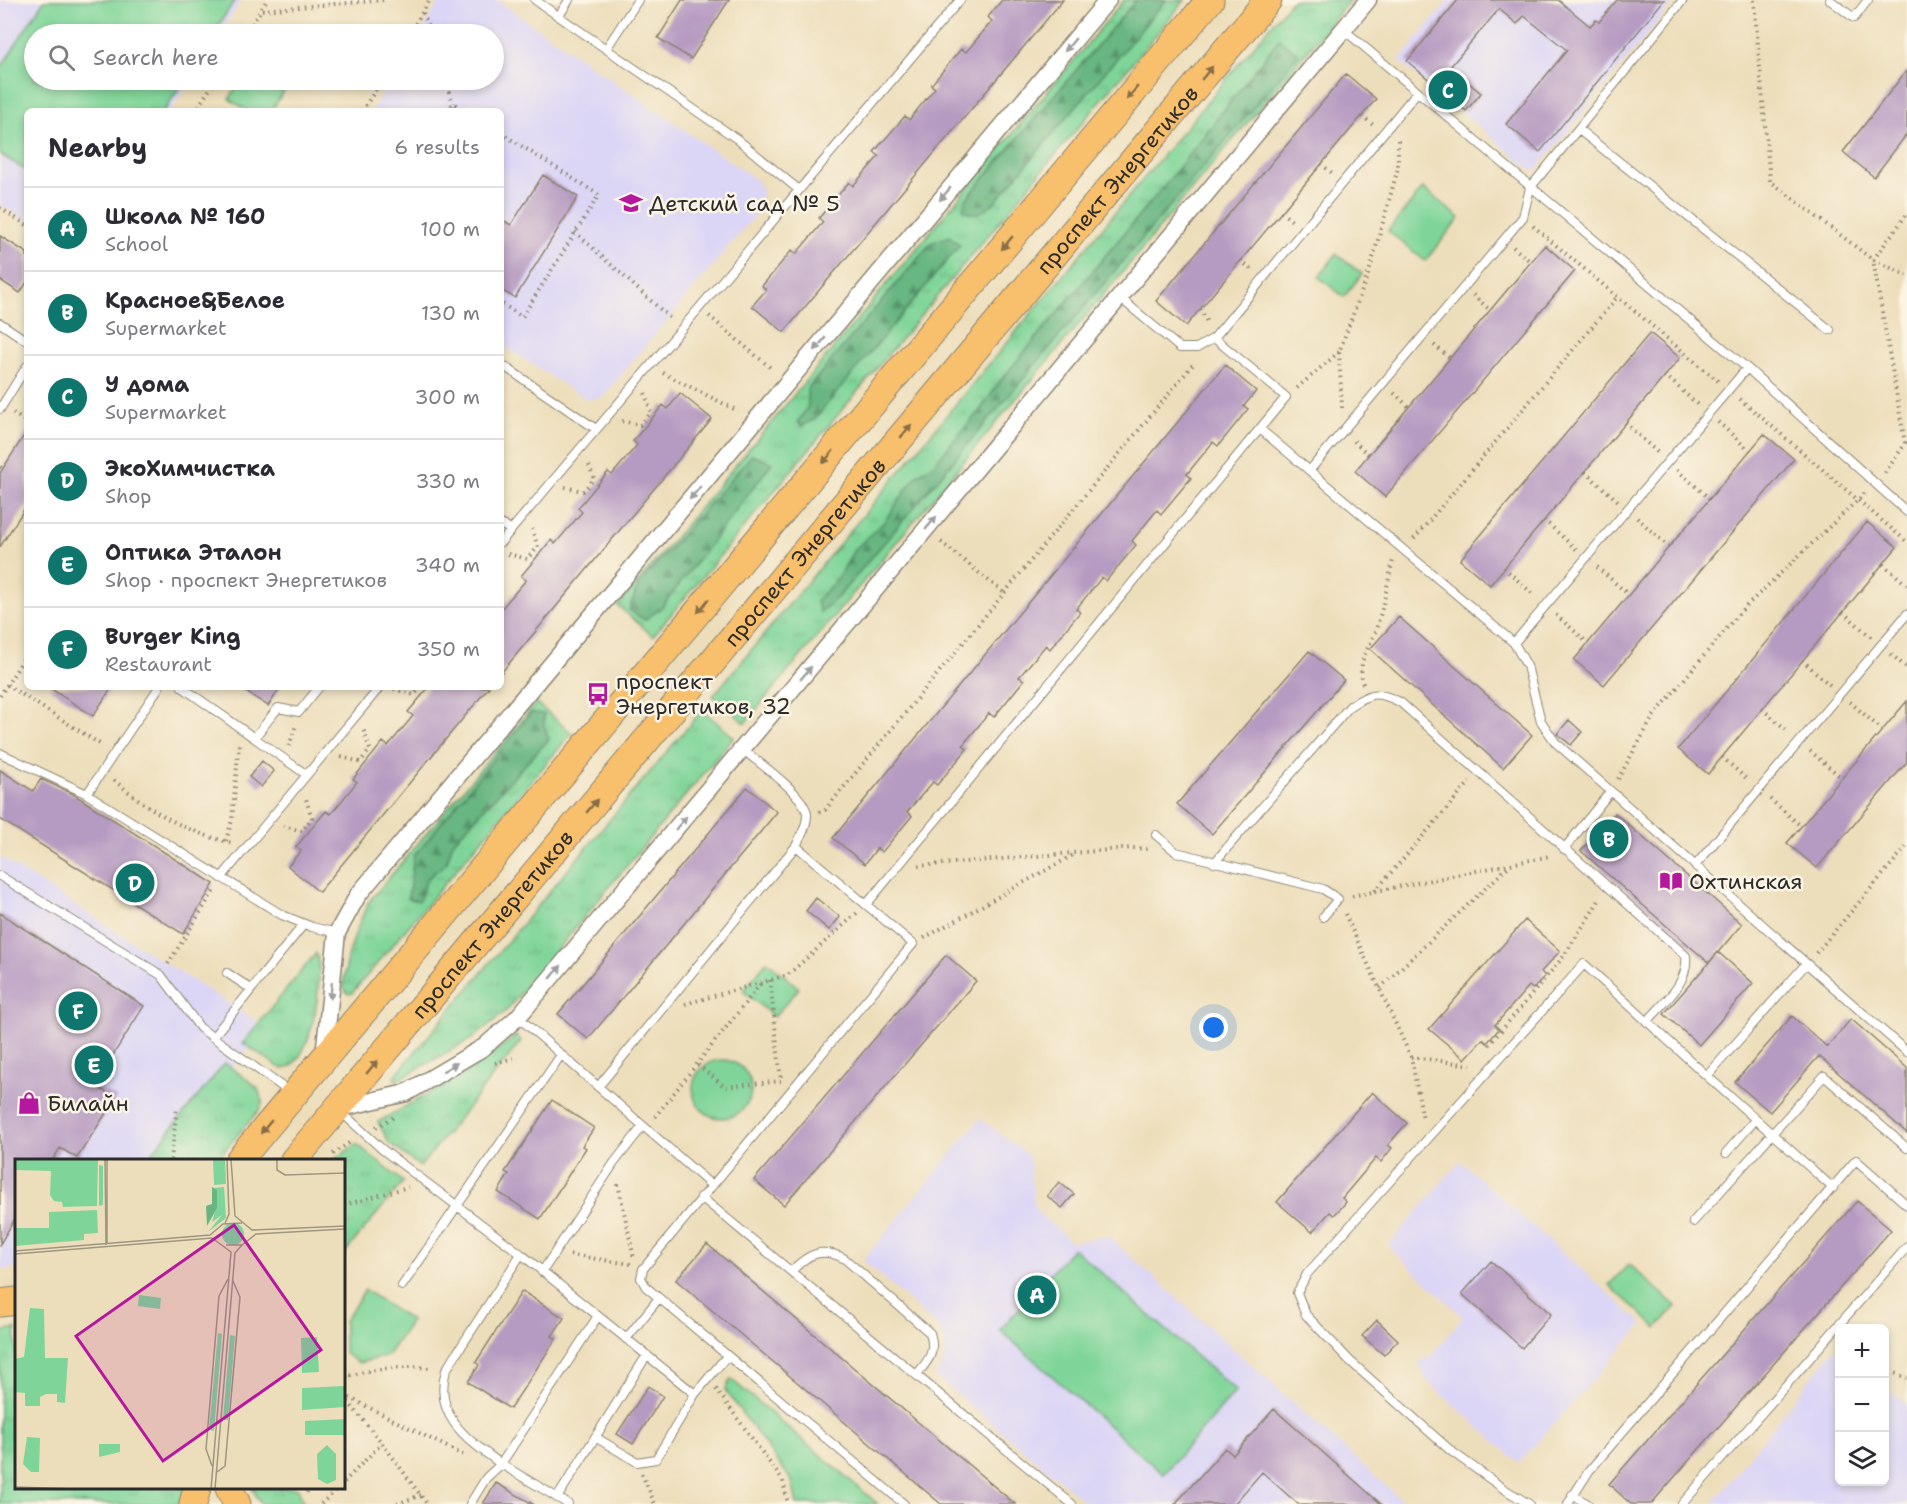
<!DOCTYPE html>
<meta charset="utf-8">
<style>
:root{--surface:#fff;--page:#f7f7f7;--text:#2b2b33;--muted:#7c7c81;--line:#e1e1e2;--accent:#0f766e}
body{margin:0;font-family:"Shantell Sans",sans-serif;background:var(--page);color:var(--text)}
.controls{position:absolute;right:18px;bottom:18px;display:grid;overflow:hidden;border-radius:9px;box-shadow:0 3px 9px #0003}
.controls button{width:54px;height:54px;display:grid;place-items:center;padding:0;border:0;border-bottom:2px solid var(--line);background:var(--surface);color:var(--text);font:30px sans-serif}
.you{position:absolute;left:1214px;top:1028px;width:21px;height:21px;margin:-15px;border:4px solid #fff;border-radius:50%;background:#1a73e8;box-shadow:0 0 0 9px #1a73e833}
.badge{display:grid;place-items:center;width:39px;height:39px;border-radius:50%;background:var(--accent);color:#fff;font-size:20px;font-weight:700}
.pin{position:absolute;translate:-50% -50%;border:3px solid #fff;box-shadow:0 2px 6px #0006}
.list{margin:0;padding:0;list-style:none}
h2{display:flex;justify-content:space-between;align-items:center;height:78px;margin:0;padding:0 24px;font-size:26px}
h2 small{font-size:20px;font-weight:400;color:var(--muted)}
.list li{display:grid;grid-template-columns:39px 1fr auto;gap:18px;align-items:center;box-sizing:border-box;height:84px;padding:0 24px;border-top:2px solid var(--line)}
.list b{display:block;font-size:22px;white-space:nowrap}
.list p{margin:0;font-size:20px;white-space:nowrap;color:var(--muted)}
.list em{font-size:20px;font-style:normal;color:var(--muted)}
.icon{flex:none;width:33px;height:33px;fill:none;stroke:currentColor;stroke-width:2;stroke-linecap:round;stroke-linejoin:round}
.map{position:relative;flex:none;width:1907px;height:1504px;overflow:hidden}
.search{position:absolute;background:var(--surface);box-shadow:0 3px 9px #0003;left:24px;top:24px;width:480px;height:66px;display:flex;align-items:center;gap:15px;box-sizing:border-box;padding:0 21px;border-radius:33px;color:var(--muted);font-size:22px}
.panel{position:absolute;background:var(--surface);box-shadow:0 3px 9px #0003;left:24px;top:108px;width:480px;height:582px;border-radius:9px}
.map>svg:first-child{display:block}
</style>
<div class="map">
<svg width="1907" height="1504" viewBox="0 0 1907 1504">
<defs>
<pattern id="grass-tufts" width="24" height="20" patternUnits="userSpaceOnUse" patternTransform="scale(1.5)"><rect width="24" height="20" fill="#7fd599"/><path d="M3 7l-1-3M5 7V3M7 7l1-3M15 17l-1-3M17 17v-4M19 17l1-3" fill="none" stroke="#6eb784"/></pattern>
<pattern id="forest-firs" width="22" height="20" patternUnits="userSpaceOnUse" patternTransform="scale(1.5)"><rect width="22" height="20" fill="#67b681"/><path d="M5 1l3.5 6h-7zM16 11l3.5 6h-7z" fill="#55946a"/></pattern>
</defs>
<rect width="100%" height="100%" fill="#fcf5e5"/>
<filter id="ink" filterUnits="userSpaceOnUse"><feTurbulence type="fractalNoise" baseFrequency=".0167" numOctaves="2"/><feDisplacementMap in="SourceGraphic" scale="12" xChannelSelector="R" yChannelSelector="G"/><feConvolveMatrix kernelMatrix="1 2 1 2 8 2 1 2 1" color-interpolation-filters="sRGB"/></filter>
<filter id="wash" filterUnits="userSpaceOnUse"><feTurbulence type="fractalNoise" baseFrequency=".008" numOctaves="4" result="noise"/><feDisplacementMap in="SourceGraphic" scale="24" xChannelSelector="R" yChannelSelector="G"/><feGaussianBlur stdDeviation="1.35" result="paint"/><feColorMatrix in="noise" values="0 0 0 0 0 0 0 0 0 0 0 0 0 0 0 0 0 1.4 0 .05"/><feComposite in="paint" operator="in"/></filter>
<g filter="url(#wash)">
<rect width="100%" height="100%" fill="#eddebb"/>
<!-- built -->
<path fill="#dcd6f6" d="M0,0H242L219,34H34V80H191L170,111H27V221L0,204Z
M441,0H497L755,179L762,189L761,208L602,398L586,399L501,344V111H371L391,80H494V34H419Z
M1449,0H1675L1534,172L1399,61Z
M0,857L267,1028L150,1160H16V1268L0,1270Z
M980,1119L1029,1156L1035,1210L1072,1242L1108,1236L1406,1504H1088L935,1376L944,1361L945,1344L940,1329L863,1260Z
M1460,1161L1643,1324L1519,1463L1424,1378L1419,1361L1430,1357L1463,1317L1388,1246Z
M1834,1349L1840,1353V1482H1884L1885,1387L1907,1404V1504H1712Z"/>
<!-- grass -->
<path fill="url(#grass-tufts)" stroke="#558062" stroke-width="1.5" d="M1124,0H1185L653,636L618,606Z
M1292,0H1350L745,723L713,696Z
M536,703L572,733L352,993L348,994L343,987C346,957 355,931 368,903Z
M702,710L734,737L506,1011L473,1038L396,1081L394,1077Z
M316,953C325,975 312,1068 282,1069L243,1043Z
M516,1036L521,1041L420,1167L389,1143L378,1122L465,1073Z
M225,1063L257,1087L263,1101L260,1109L216,1160H146Z
M357,1144L403,1182L344,1254V1160H334Z
M16,1329V1488H185L179,1504H0V1332Z
M252,1488H298L304,1504H261Z"/>
<!-- forest -->
<path fill="url(#forest-firs)" stroke="#497056" stroke-width="1.5" d="M1136,0H1166L996,201C985,210 977,219 963,209L966,199Z
M1279,39L1299,54L838,597L820,612L816,601L839,577L854,550L884,522L916,476L933,465L981,409L1001,380L1174,174Z
M949,236L960,245L814,420L801,426L798,422L808,406L807,389L931,243Z
M752,455L772,463L662,607L645,620L629,610L639,584Z
M531,713L544,714V726L549,739L453,842L447,862L427,879L419,901L408,899L414,856Z"/>
<!-- green -->
<path fill="#7fd599" stroke="#558062" stroke-width="1.5" d="M44,0H235L213,34H34V80H185L164,111H27V171L0,154V69Z
M241,80H291L271,111H248L229,99Z
M1423,188L1460,218L1425,261L1388,231Z
M1336,254L1362,274L1344,297L1319,277Z
M767,961L799,988L774,1017L743,991Z
M693 1089a29 29 0 1 1 58 0a29 29 0 1 1-58 0Z
M1073,1248L1236,1391L1163,1474L1000,1330Z
M1629,1264L1676,1306L1657,1328L1609,1285Z
M365,1290L411,1321L387,1356L359,1363L344,1353V1321Z
M731,1379L878,1504H797L792,1481L725,1390Z"/>
<g id="blocks">
<!-- building -->
<path fill="#b59ac1" d="M682,0H729L691,59L658,38Z
M1002,0H1063L784,332L752,306L766,290L762,286L792,250L796,254L823,222L819,218L849,182L853,186L879,156L874,152L905,116L909,120L935,88L931,85L961,49L966,52L992,21L988,17Z
M1458,0H1558L1590,26L1596,20L1599,22L1617,0H1664L1540,152L1506,124L1567,50L1524,16L1517,24L1499,9L1450,67L1481,93L1466,111L1407,61Z
M1907,70V134L1874,177L1843,152Z
M1346,74L1376,99L1186,326L1156,301Z
M543,175L578,197L515,298L501,290V219L511,225Z
M0,236L27,253V282L20,293L0,280Z
M1545,245L1575,271L1385,497L1355,471Z
M1650,333L1680,358L1490,585L1460,560Z
M1225,365L1256,391L1244,406L1248,409L1218,446L1213,442L1187,474L1191,478L1161,514L1157,510L1132,541L1136,545L1106,581L1102,577L1076,609L1080,612L1050,649L1046,645L1019,677L1024,680L994,717L989,713L963,745L967,749L937,785L933,782L907,812L912,816L882,852L877,848L865,864L833,838Z
M680,393L712,419L501,673V609L526,580L521,576L551,540L555,544L582,512L578,508L608,472L612,475L637,445L633,441L663,405L668,409Z
M27,431V505L0,547V473Z
M1764,434L1794,459L1604,685L1574,660Z
M1867,522L1897,547L1708,774L1678,749Z
M1399,617L1532,735L1503,768L1370,649Z
M1309,651L1344,680L1212,834L1177,804Z
M48,687H112L93,716Z
M238,687H281L268,706Z
M429,687H489L319,892L288,866L301,851L296,847L326,811L331,814L357,782L353,779L383,742L388,746L413,716L408,712Z
M1907,701V762L1817,868L1787,843Z
M1569,720L1582,732L1571,745L1557,734Z
M262,761L274,771L261,787L249,777Z
M0,770L33,791L41,779L73,794L214,884L183,934L0,819Z
M747,787L777,812L588,1039L558,1014Z
M1615,813L1742,924L1709,963L1581,851Z
M816,898L840,917L829,930L806,911Z
M0,913L144,1006L94,1085L116,1098L77,1158L60,1148L52,1161H16V1217L0,1244Z
M1525,920L1560,951L1541,972L1545,976L1539,982L1533,989L1529,986L1495,1025L1499,1029L1487,1043L1483,1039L1465,1059L1429,1029Z
M1718,952L1753,983L1699,1045L1664,1014Z
M946,955L976,981L784,1205L754,1180Z
M1792,1016L1827,1047L1851,1019L1907,1068V1133L1819,1056L1770,1112L1735,1082Z
M1372,1092L1407,1123L1388,1145L1392,1148L1381,1162L1376,1158L1342,1198L1346,1202L1341,1208L1334,1215L1330,1212L1312,1232L1277,1202Z
M552,1100L594,1128L582,1146L586,1148L540,1219L498,1192L509,1174L505,1172Z
M1059,1182L1074,1194L1062,1208L1047,1196Z
M1857,1201L1891,1230L1651,1504H1631L1609,1484Z
M707,1244L1015,1504H941L823,1404L676,1280Z
M1491,1261L1551,1314L1522,1348L1462,1294Z
M522,1291L564,1318L552,1336L556,1339L510,1409L468,1382L479,1365L476,1362Z
M1377,1320L1398,1340L1384,1355L1362,1336Z
M648,1386L663,1396L633,1444L617,1434Z
M1274,1409L1381,1504H1298L1262,1472L1234,1504H1175L1225,1448L1233,1455Z
M496,1483L533,1504H483Z"/>
</g>
</g>
<g filter="url(#ink)">
<use href="#blocks" fill-opacity="0" stroke="#8c8473" stroke-width="1.5"/>
<g fill="none" stroke-linecap="round" stroke-linejoin="round">
<!-- service casing -->
<g stroke="#8c8473" stroke-width="10">
<path id="service" d="M535,0L737,139L799,190
M1830,0L1854,18L1868,0
M559,16L569,0
M1343,29L1747,368L1907,512
M606,49L638,0
M1578,129L1830,330
M0,323L27,341
M1214,338L1418,91
M501,364L596,429
M0,409L27,366
M1260,429L1514,643L1747,368
M1310,470L1523,217L1530,188L1683,0
M501,524L510,530
M501,542L960,0
M1514,643L1527,666L1541,721L1555,742L1907,1052
M182,687L307,775
M255,737L278,708L299,712L319,687
M0,753L87,794L282,915L312,927L337,933
M87,794L159,687
M1156,835L1176,852L1323,889L1338,899L1323,917
M796,846L913,944L643,1269L641,1278L646,1287L904,1504
M1564,849L1610,792
M1214,863L1350,706C1371,692 1377,691 1400,702L1686,956C1689,983 1663,1003 1647,1022
M1695,866L1907,614
M0,876L161,975L200,1028L291,1093
M221,878L380,687
M866,905L1286,397L1214,338L1197,348H1180L1119,297
M1806,964L1707,1076L1833,1188
M227,973L251,989
M518,1017L711,1185
M213,1037L304,924
M598,1087L796,846C801,836 807,826 807,815C807,796 758,762 742,749
M339,1110L383,1150L521,1254L695,1394
M1726,1153L1755,1120
M701,1197L1072,1504
M1693,1222L1824,1076L1907,1148
M792,1271C808,1253 823,1247 845,1259L930,1333C936,1352 929,1360 917,1374
M542,1272L614,1163L643,1126
M402,1286L561,1055
M626,1339L659,1298
M595,1437L637,1462L656,1459L695,1394L727,1356
M1572,1495L1588,1504
M557,1498L647,1355
M470,1504L486,1478L501,1464C467,1439 433,1417 446,1370L521,1254
M568,1504L501,1464L598,1316
M1529,1504L1504,1489L1451,1451L1350,1361L1306,1315L1297,1293L1307,1274L1584,964L1707,1076
M1568,1504L1589,1471L1856,1160L1907,1205
M1682,1504L1907,1247"/>
</g>
<!-- minor casing -->
<g stroke="#8c8473" stroke-width="19">
<path id="minor" d="M324,1056L337,933L358,895L1108,0
M337,1109L406,1093L484,1047L518,1017L1368,0"/>
</g>
<!-- primary casing -->
<g stroke="#8c8473" stroke-width="29">
<g id="primary">
<path d="M239,1160L1210,0"/>
<path id="s1" d="M294,1160L1268,0"/>
<path d="M0,1303L16,1301"/>
<path d="M229,1488L237,1504"/>
<path d="M193,1504L197,1488"/>
</g>
</g>
<!-- path -->
<path stroke="#8c8473" stroke-width="4" stroke-dasharray="1.5 4.5" stroke-linecap="butt" d="M1754,0L1770,181L1873,260L1907,275
M262,10L384,0
M423,13L430,34
M246,34L267,0
M409,34L430,0
M445,80L453,103
M195,111L216,80
M362,111L382,80
M448,111L453,103L465,111
M1362,116L1373,125
M501,133L599,195L522,317L501,303
M1321,164L1332,173
M0,208L27,225
M1281,212L1292,221
M1533,226L1718,381
M575,232L671,319
M1513,247L1531,262
M1241,260L1251,270
M1473,295L1490,310
M1200,309L1208,324
M709,316L773,370
M1434,345L1450,358
M663,373L738,411
M1665,375L1698,405
M1297,388L1339,352
M1394,393L1409,407
M1740,399L1907,542
M1342,408L1339,352L1370,269L1398,168V137
M13,413L27,423
M622,421L640,425L651,413L645,393
M1718,422L1750,451
M1625,423L1658,453
M1354,441L1369,455
M1905,443L1873,260L1907,214
M0,467L3,469
M1677,470L1710,499
M1585,472L1618,501
M1885,473L1907,441
M565,487L583,491L594,479L588,462
M1637,518L1669,547
M1544,520L1577,550
M1414,539L1618,296
M941,542L1004,593
M508,554L527,559L538,547L532,529
M1883,564L1907,585
M1597,567L1629,595
M1504,568L1535,596
M1843,612L1871,637
M1556,615L1588,643
M1891,654L1907,668
M1802,660L1831,686
M1363,684C1357,656 1370,650 1377,626C1384,604 1388,581 1393,560
M7,685L103,746
M394,689L414,695L421,687
M0,696L27,653
M1850,702L1882,730
M1762,709L1789,732
M289,746L296,725
M1810,751L1842,778
M341,757L360,762L370,750L363,728
M1722,757L1748,780
M1618,779L1653,717L1741,611L1865,493
M114,780C152,812 183,831 232,843
M1770,799L1801,826
M819,812L825,810L1195,362
M283,826L302,831L312,818L306,799
M226,841L232,820L239,744
M918,866L1132,848L1150,849
M1375,891L1470,782
M1352,896L1550,856
M1345,914L1411,1057L1423,1119
M924,938L1075,854
M1816,953L1907,846
M168,964L215,889
M770,980L781,1080
M1380,988L1510,865
M685,1004L788,975L857,913
M1489,1045L1564,956L1600,899
M1411,1057L1471,1065
M495,1063L513,1058
M698,1065L725,1087L781,1081
M655,1117L762,982
M376,1127L396,1116
M333,1154L352,1141
M171,1160L177,1107
M618,1184L634,1258
M344,1205L408,1187
M570,1255L631,1264
M1884,1369L1907,1378
M344,1377C374,1369 400,1365 431,1368
M716,1389L783,1481L788,1504
M344,1395L463,1455
M344,1397L382,1443L427,1504
M642,1474L655,1504
M344,1482L382,1443
M307,1493L308,1488
M321,1504L338,1488
M397,1504L421,1495"/>
<!-- service -->
<use href="#service" stroke="#fff" stroke-width="8"/>
<!-- minor -->
<use href="#minor" stroke="#fff" stroke-width="16"/>
<!-- primary -->
<use href="#primary" stroke="#f8bf6c" stroke-width="27"/>
</g>
<!-- one-way arrows -->
<defs><path id="oneway-solid" d="M-6-.8H1V-3.2L6.5 0L1 3.2V.8H-6Z" transform="scale(1.5)"/></defs>
<g fill="#a0a0a0">
<use href="#oneway-solid" transform="translate(1070 45) rotate(130)"/>
<use href="#oneway-solid" transform="translate(945 194) rotate(130)"/>
<use href="#oneway-solid" transform="translate(820 344) rotate(130)"/>
<use href="#oneway-solid" transform="translate(695 493) rotate(130)"/>
<use href="#oneway-solid" transform="translate(931 523) rotate(-50)"/>
<use href="#oneway-solid" transform="translate(806 673) rotate(-50)"/>
<use href="#oneway-solid" transform="translate(681 823) rotate(-50)"/>
<use href="#oneway-solid" transform="translate(556 972) rotate(-50)"/>
<use href="#oneway-solid" transform="translate(331 991) rotate(96)"/>
<use href="#oneway-solid" transform="translate(450 1067) rotate(-30)"/>
</g>
<g fill="#876e48">
<use href="#oneway-solid" transform="translate(1207 73) rotate(-50)"/>
<use href="#oneway-solid" transform="translate(1132 93) rotate(130)"/>
<use href="#oneway-solid" transform="translate(1007 243) rotate(130)"/>
<use href="#oneway-solid" transform="translate(906 431) rotate(-50)"/>
<use href="#oneway-solid" transform="translate(828 457) rotate(130)"/>
<use href="#oneway-solid" transform="translate(703 606) rotate(130)"/>
<use href="#oneway-solid" transform="translate(592 806) rotate(-50)"/>
<use href="#oneway-solid" transform="translate(372 1067) rotate(-50)"/>
<use href="#oneway-solid" transform="translate(266 1127) rotate(130)"/>
</g>
</g>
<!-- icons -->
<defs>
<g id="school-bare" transform="scale(1.8)"><path d="M0-5L7-2L0 1L-7-2ZM-4 1L0 2.5L4 1V4Q0 6-4 4Z" fill="#b5179e" stroke="#fcf5e5" stroke-width="2.5" paint-order="stroke"/></g>
<g id="bus-bare" transform="scale(1.8)"><path d="M-5-6H5V4H4V6H2V4H-2V6H-4V4H-5ZM-3.5-4V0h7V-4ZM-3.5 1.2v1.5H-2V1.2ZM2 1.2v1.5H3.5V1.2Z" fill="#b5179e" stroke="#fcf5e5" stroke-width="2.5" paint-order="stroke"/></g>
<g id="library-bare" transform="scale(1.8)"><path d="M-6-4Q-3-5.5-.7-3.5V5Q-3 3-6 4ZM6-4Q3-5.5 .7-3.5V5Q3 3 6 4Z" fill="#b5179e" stroke="#fcf5e5" stroke-width="2.5" paint-order="stroke"/></g>
<g id="shop-bare" transform="scale(1.8)"><path d="M-5-2.5h2.3a2.7 3.5 0 0 1 5.4 0H5L5.5 6h-11ZM-1.5-2.5h3a1.5 2.3 0 0 0-3 0Z" fill="#b5179e" stroke="#fcf5e5" stroke-width="2.5" paint-order="stroke"/></g>
</defs>
<g fill-rule="evenodd">
<use href="#school-bare" x="631" y="203"/>
<use href="#bus-bare" x="598" y="694"/>
<use href="#library-bare" x="1671" y="881"/>
<use href="#shop-bare" x="29" y="1103"/>
</g>
<g text-anchor="middle" dominant-baseline="central" stroke-width="5" stroke-linejoin="round" paint-order="stroke">
<!-- street labels -->
<g font-size="22" fill="#2b2b2b" stroke="#fcf5e5">
<text stroke="none"><textPath href="#s1" startOffset="1280">проспект Энергетиков</textPath></text>
<text stroke="none"><textPath href="#s1" startOffset="794">проспект Энергетиков</textPath></text>
<text stroke="none"><textPath href="#s1" startOffset="308">проспект Энергетиков</textPath></text>
</g>
<!-- poi labels -->
<g font-size="22" fill="#2b2b2b" stroke="#fcf5e5" text-anchor="start">
<text x="649" y="203">Детский сад № 5</text>
<text x="616" y="681">проспект<tspan x="616" dy="25">Энергетиков, 32</tspan></text>
<text x="1689" y="881">Охтинская</text>
<text x="47" y="1103">Билайн</text>
</g>
</g>
<!-- overview -->
<g transform="translate(15 1159)">
<rect width="330" height="330" fill="#eddebb"/>
<path d="M198,0H210L211,25L199,26ZM84,6L88,7V46L84,47ZM209,28L211,59L193,73L207,56L197,63L202,45L199,29ZM207 75a11 11 0 1 1 22 0a11 11 0 1 1-22 0ZM203,174L207,175L199,272L194,271ZM215,176L220,177L213,261H208Z" fill="#7fd599"/>
<path d="M197,28L202,31V49L192,67L191,47L197,45Z" fill="#67b681"/>
<path d="M0,0H83L82,47L48,48L47,43L39,42L35,36L36,12L0,11ZM82,51L83,74L69,75V81L0,87V69H34V53ZM124,136L146,139L145,150L123,147ZM15,149L29,150L30,199H53L50,244L42,243V235H31L25,238V247H10V234L0,233V200L9,198ZM302,178L304,213L287,214L286,179ZM329,227L330,248L287,251V229ZM330,260V276H290V262ZM12,278L25,279L24,313H16L8,305ZM84,285H105V293L84,298ZM312,286L321,295V321L312,325L303,320L302,295Z" fill="#7fd599"/>
<path fill="none" stroke="#9f9681" stroke-width="1.5" d="M90,0L91,86M92,0V85M216,0L220,57L237,71L330,67M262,0V11L270,16L330,14M210,64L214,55L212,0M211,86H227L241,75L330,70M0,92L195,76L208,65L227,64M0,95L197,79L216,93L196,330M197,307L191,290L204,137L213,120M202,313L210,307L225,138L218,122M0,328L61,330M0,329L25,330M200,330L220,94L227,86"/>
<path fill="#b5179e" fill-opacity="0.15" stroke="#b5179e" stroke-width="3" d="M219,66L306,191L148,302L61,177Z"/>
<rect width="330" height="330" fill="none" stroke="#2b2b2b" stroke-width="3"/>
</g>
</svg>
<div class="controls">
<button>+</button>
<button>−</button>
<button><svg class="icon" aria-label="layers" viewBox="0 0 24 24"><path d="M12 4l9 5-9 5-9-5zM3 14l9 5 9-5"/></svg></button>
</div>
<div class="you"></div>
<div class="pin badge" style="left:1037px;top:1295px">A</div>
<div class="pin badge" style="left:1609px;top:839px">B</div>
<div class="pin badge" style="left:1448px;top:90px">C</div>
<div class="pin badge" style="left:135px;top:883px">D</div>
<div class="pin badge" style="left:94px;top:1065px">E</div>
<div class="pin badge" style="left:78px;top:1011px">F</div>
<div class="search"><svg class="icon" aria-label="search" viewBox="0 0 24 24"><circle cx="10" cy="10" r="6"/><path d="M15 15l6 6"/></svg>Search here</div>
<section class="panel">
<h2>Nearby<small>6 results</small></h2>
<ul class="list">
<li><span class="badge">A</span><div><b>Школа № 160</b><p>School</p></div><em>100 m</em></li>
<li><span class="badge">B</span><div><b>Красное&amp;Белое</b><p>Supermarket</p></div><em>130 m</em></li>
<li><span class="badge">C</span><div><b>У дома</b><p>Supermarket</p></div><em>300 m</em></li>
<li><span class="badge">D</span><div><b>ЭкоХимчистка</b><p>Shop</p></div><em>330 m</em></li>
<li><span class="badge">E</span><div><b>Оптика Эталон</b><p>Shop · проспект Энергетиков</p></div><em>340 m</em></li>
<li><span class="badge">F</span><div><b>Burger King</b><p>Restaurant</p></div><em>350 m</em></li>
</ul>
</section>
</div>
